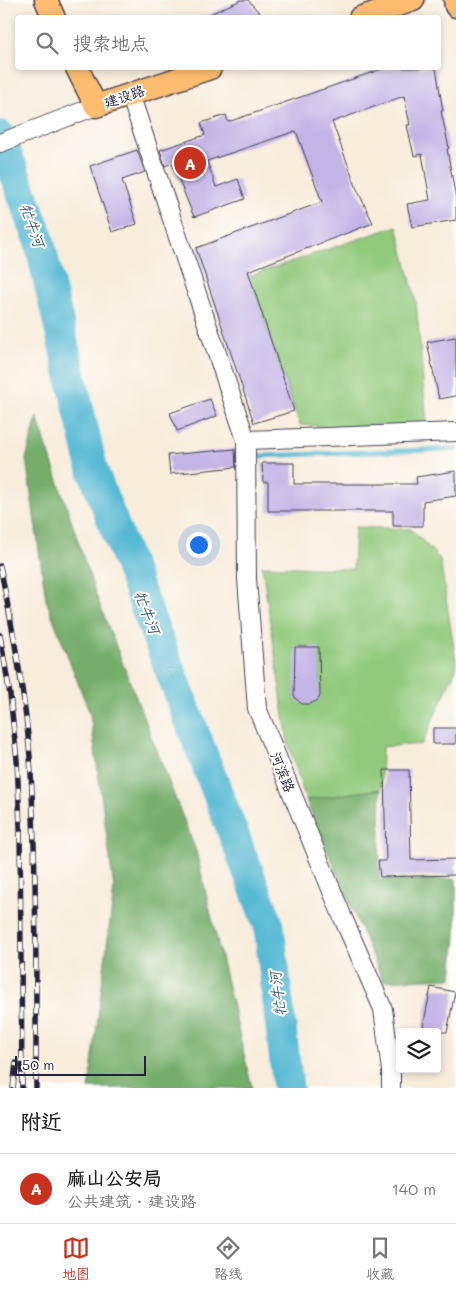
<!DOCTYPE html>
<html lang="zh">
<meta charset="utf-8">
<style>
:root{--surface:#fff;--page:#f2f2f2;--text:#222;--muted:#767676;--line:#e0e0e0;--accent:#c8321e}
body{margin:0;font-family:Mali,"LXGW WenKai TC",sans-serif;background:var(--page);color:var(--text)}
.controls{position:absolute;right:15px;bottom:15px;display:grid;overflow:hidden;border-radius:5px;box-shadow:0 2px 8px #0003}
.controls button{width:45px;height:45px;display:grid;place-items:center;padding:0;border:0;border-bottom:1px solid var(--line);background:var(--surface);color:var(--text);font:25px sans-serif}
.scale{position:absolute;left:15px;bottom:12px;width:131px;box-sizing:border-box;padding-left:5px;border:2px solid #22223b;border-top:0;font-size:14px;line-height:18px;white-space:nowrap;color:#22223b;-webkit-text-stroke:4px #fdfcf7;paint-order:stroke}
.you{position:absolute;left:198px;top:544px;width:18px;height:18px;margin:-12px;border:4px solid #fff;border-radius:50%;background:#1a73e8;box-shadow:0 0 0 8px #1a73e833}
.badge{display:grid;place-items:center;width:32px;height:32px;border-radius:50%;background:var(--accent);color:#fff;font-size:16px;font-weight:700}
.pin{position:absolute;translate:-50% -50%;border:2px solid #fff;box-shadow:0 1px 5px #0006}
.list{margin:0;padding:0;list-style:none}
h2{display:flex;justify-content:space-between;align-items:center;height:65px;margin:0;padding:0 20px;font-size:21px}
h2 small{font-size:16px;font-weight:400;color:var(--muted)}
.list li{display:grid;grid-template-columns:32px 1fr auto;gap:15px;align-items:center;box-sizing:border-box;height:70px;padding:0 20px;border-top:1px solid var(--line)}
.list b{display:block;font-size:19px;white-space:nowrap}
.list p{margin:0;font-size:16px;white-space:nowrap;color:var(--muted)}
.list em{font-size:16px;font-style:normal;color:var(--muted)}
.icon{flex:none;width:28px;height:28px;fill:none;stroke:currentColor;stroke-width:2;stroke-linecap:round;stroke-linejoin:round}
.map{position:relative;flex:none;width:456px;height:1088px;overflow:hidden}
.search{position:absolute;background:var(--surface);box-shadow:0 2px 8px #0003;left:15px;right:15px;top:15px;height:55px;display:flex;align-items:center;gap:12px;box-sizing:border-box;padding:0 18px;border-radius:5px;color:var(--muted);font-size:19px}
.sheet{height:135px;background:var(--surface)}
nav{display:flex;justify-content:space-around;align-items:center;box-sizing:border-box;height:70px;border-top:1px solid var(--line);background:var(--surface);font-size:14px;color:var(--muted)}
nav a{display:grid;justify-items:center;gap:2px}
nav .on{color:var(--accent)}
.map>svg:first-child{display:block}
</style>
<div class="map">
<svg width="456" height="1088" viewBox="0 0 456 1088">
<rect width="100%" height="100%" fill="#fdfcf7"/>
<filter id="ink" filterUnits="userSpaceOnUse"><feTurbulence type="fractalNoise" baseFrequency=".02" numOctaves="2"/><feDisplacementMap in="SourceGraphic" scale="10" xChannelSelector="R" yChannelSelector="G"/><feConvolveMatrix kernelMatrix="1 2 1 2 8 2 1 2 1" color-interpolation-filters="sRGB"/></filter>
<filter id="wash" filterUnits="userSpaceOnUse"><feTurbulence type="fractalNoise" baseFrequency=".0096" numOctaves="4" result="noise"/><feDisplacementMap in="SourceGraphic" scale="20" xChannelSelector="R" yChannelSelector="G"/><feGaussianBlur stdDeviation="1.12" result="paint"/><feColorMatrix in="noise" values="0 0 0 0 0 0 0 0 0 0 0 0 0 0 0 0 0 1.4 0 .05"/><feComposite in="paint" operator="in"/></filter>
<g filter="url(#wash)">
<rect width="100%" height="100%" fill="#f8ecdb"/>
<!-- green -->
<path fill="#91c97b" stroke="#5a765b" d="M397,226L416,302L427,424L372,429L300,425L249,276Z
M355,527L411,529L440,559L456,662V669L422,744L382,747L381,789L306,800L288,743L262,566L353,569Z"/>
<!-- forest -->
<path fill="#74ad6b" stroke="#4b6853" d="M37,417L96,595L196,851L252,1088H89L114,889L90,714L46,600L26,459Z
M381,789L379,880L456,879V934L452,978L383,981L306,800Z"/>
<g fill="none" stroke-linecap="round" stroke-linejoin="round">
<!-- stream -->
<path stroke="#56b9d4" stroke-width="5" d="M258,456L456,449"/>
<!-- river -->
<path stroke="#56b9d4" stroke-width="31" d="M0,136L38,236L93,471L269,926L288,1088"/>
</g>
<g id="blocks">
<!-- building -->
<path fill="#c3b4e6" d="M241,0H248L264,18H201Z
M385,68H436L443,111H441L449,148L447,149L456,199V220L412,227L407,204L430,200L422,154L414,156L407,125H410L404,96L332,122L357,189L373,223L248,271L294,411L254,423L196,248L322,202L296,131L207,161L216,187L238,179L245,199L194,217L172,163L165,166L160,150L205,135L201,123L226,115L228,122Z
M137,150L145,172L122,180L137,224L112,232L90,166Z
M456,337V396L439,399L427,342Z
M210,399L217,416L177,431L170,413Z
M235,449L236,467L170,474L168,455Z
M262,463H294V484H417L416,477L456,471V496L423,501V526H393V511H268V482H263Z
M295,647H319L320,696L318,700L310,704H302L296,699L294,695Z
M433,728H456V744H433Z
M384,770H409L411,860L456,859V875L380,877L378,861H386Z
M431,987L455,992L447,1032H422Z"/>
</g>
</g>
<g filter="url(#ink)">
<use href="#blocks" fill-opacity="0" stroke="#424053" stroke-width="1"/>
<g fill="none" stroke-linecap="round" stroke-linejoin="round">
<!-- minor casing -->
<g stroke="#424053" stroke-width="20">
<path id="minor" d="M130,94L246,440L456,432
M0,143L96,106
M246,440L247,579L257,708L343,918L383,1009L391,1070V1088"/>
</g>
<!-- major casing -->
<g stroke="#424053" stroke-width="25">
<path id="major" d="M46,0L54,18
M455,0L456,6
M360,18L413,0
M77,68L96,106L210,68"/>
</g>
<!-- minor -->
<use href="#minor" stroke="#fff" stroke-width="18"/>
<!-- major -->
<use href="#major" stroke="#fdbc70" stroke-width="22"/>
<!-- rail casing -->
<g stroke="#22223b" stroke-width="5.5">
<path id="rail" d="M0,566C13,629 25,693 30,757C37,867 36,978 36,1088
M0,635L10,695L17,760L20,826L22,1088
M13,1088L16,1063"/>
</g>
<!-- rail -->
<use href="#rail" stroke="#fdfcf7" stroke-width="4" stroke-dasharray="11" stroke-linecap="butt"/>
</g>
</g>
<g text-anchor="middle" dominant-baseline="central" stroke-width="4" stroke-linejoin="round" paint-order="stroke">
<!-- street labels -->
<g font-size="14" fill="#22223b" stroke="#fdfcf7">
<text transform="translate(124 96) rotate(-19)">建设路</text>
<text transform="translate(283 772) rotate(68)">河滨路</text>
</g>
<!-- water labels -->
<g font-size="15" font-style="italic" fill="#375e78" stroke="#fdfcf7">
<text transform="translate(33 225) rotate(71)">牤牛河</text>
<text transform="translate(148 612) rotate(69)">牤牛河</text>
<text transform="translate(277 994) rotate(-97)">牤牛河</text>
</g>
</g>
</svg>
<div class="controls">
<button><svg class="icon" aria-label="layers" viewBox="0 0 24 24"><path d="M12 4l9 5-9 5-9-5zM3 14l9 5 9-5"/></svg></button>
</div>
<div class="scale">50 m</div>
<div class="you"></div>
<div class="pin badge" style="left:190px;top:163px">A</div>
<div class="search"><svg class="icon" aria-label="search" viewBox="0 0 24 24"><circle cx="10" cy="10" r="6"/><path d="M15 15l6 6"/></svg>搜索地点</div>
</div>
<section class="sheet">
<h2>附近<small></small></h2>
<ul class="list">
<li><span class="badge">A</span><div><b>麻山公安局</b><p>公共建筑 · 建设路</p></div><em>140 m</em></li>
</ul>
</section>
<nav>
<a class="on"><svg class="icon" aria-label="map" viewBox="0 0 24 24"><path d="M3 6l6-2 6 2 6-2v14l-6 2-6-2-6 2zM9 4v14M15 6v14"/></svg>地图</a>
<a><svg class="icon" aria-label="directions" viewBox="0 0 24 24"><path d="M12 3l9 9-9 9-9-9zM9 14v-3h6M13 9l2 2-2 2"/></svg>路线</a>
<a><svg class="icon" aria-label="saved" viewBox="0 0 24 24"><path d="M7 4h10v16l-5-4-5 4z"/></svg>收藏</a>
</nav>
